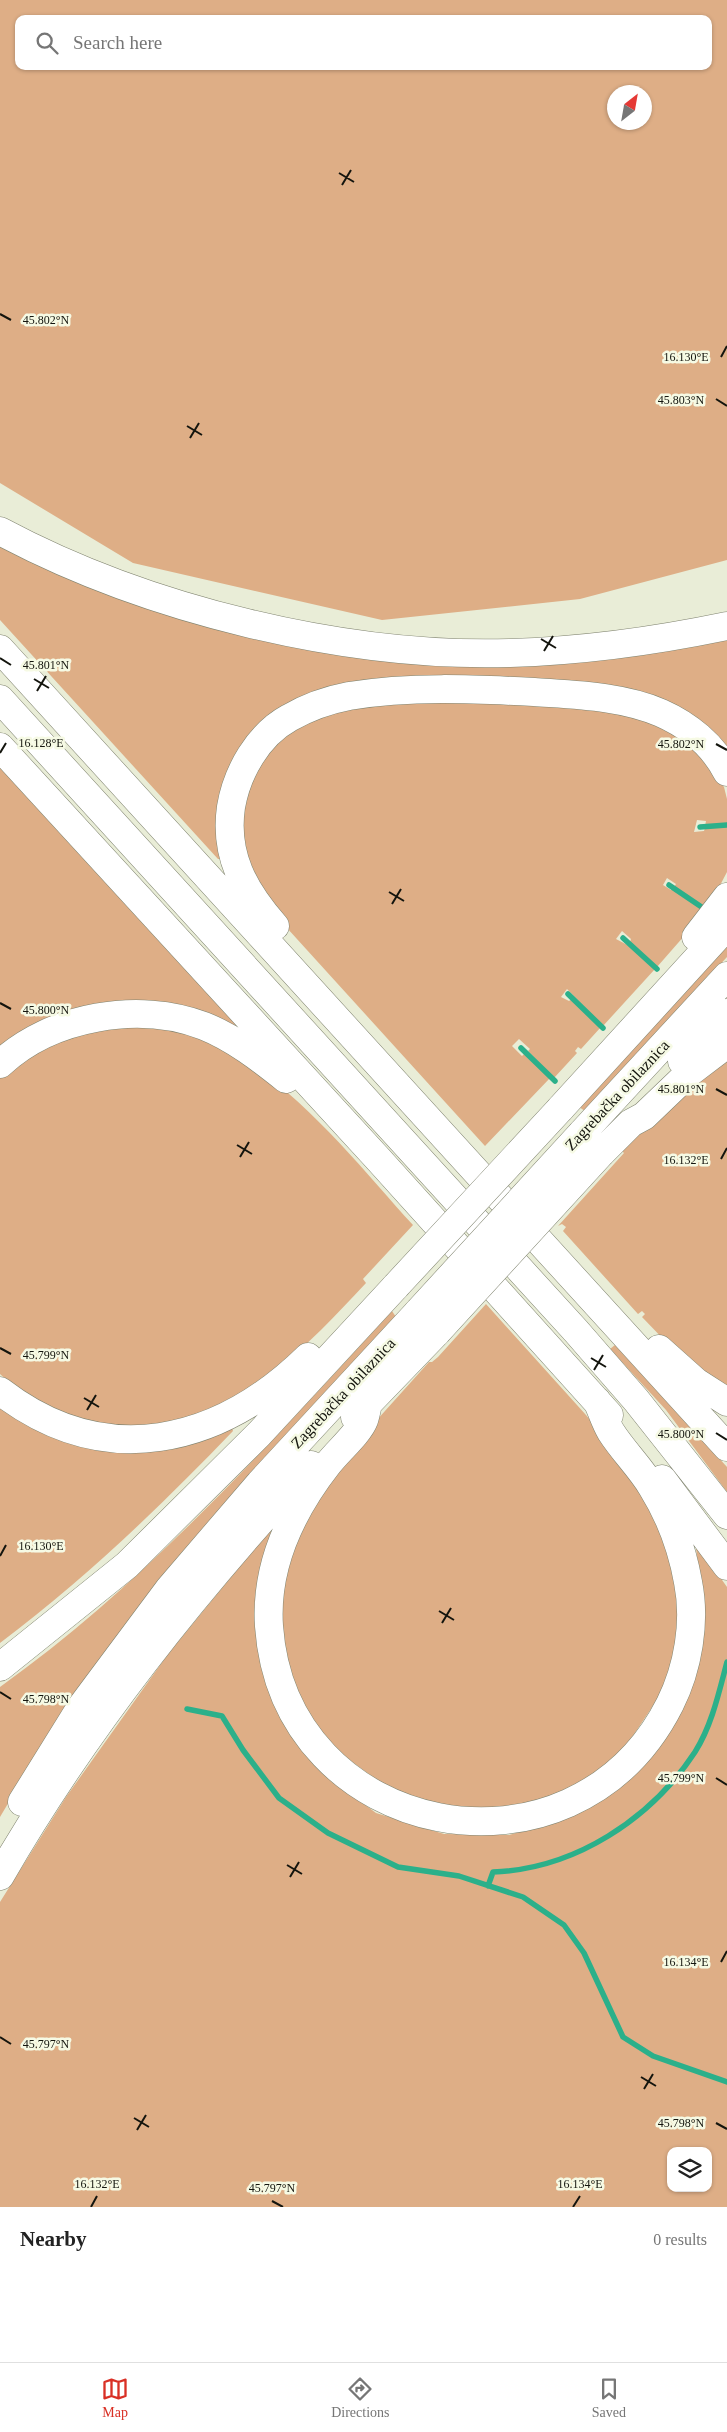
<!DOCTYPE html>
<meta charset="utf-8">
<style>
:root{--surface:#fff;--page:#f2f2f2;--text:#222;--muted:#767676;--line:#e0e0e0;--accent:#d93025}
body{margin:0;font-family:Georgia,serif;background:var(--page);color:var(--text)}
.controls{position:absolute;right:15px;bottom:15px;display:grid;overflow:hidden;border-radius:10px;box-shadow:0 1px 4px #0004}
.controls button{width:45px;height:45px;display:grid;place-items:center;padding:0;border:0;border-bottom:1px solid var(--line);background:var(--surface);color:var(--text);font:25px sans-serif}
.compass{position:absolute;left:607px;top:85px;width:45px;height:45px;border-radius:50%;background:var(--surface);box-shadow:0 1px 4px #0004;rotate:31deg}
.list{margin:0;padding:0;list-style:none}
h2{display:flex;justify-content:space-between;align-items:center;height:65px;margin:0;padding:0 20px;font-size:21px}
h2 small{font-size:16px;font-weight:400;color:var(--muted)}
.icon{flex:none;width:28px;height:28px;fill:none;stroke:currentColor;stroke-width:2;stroke-linecap:round;stroke-linejoin:round}
.map{position:relative;flex:none;width:727px;height:2207px;overflow:hidden}
.search{position:absolute;background:var(--surface);box-shadow:0 1px 4px #0004;left:15px;right:15px;top:15px;height:55px;display:flex;align-items:center;gap:12px;box-sizing:border-box;padding:0 18px;border-radius:10px;color:var(--muted);font-size:19px}
.sheet{height:155px;background:var(--surface)}
nav{display:flex;justify-content:space-around;align-items:center;box-sizing:border-box;height:70px;border-top:1px solid var(--line);background:var(--surface);font-size:14px;color:var(--muted)}
nav a{display:grid;justify-items:center;gap:2px}
nav .on{color:var(--accent)}
.map>svg:first-child{display:block}
</style>
<div class="map">
<svg width="727" height="2207" viewBox="0 0 727 2207">
<rect width="100%" height="100%" fill="#e9edd7"/>
<!-- green -->
<path fill="#deae86" fill-rule="evenodd" d="M0,0H727V560L580,599L382,620L133,563L0,483ZM19,19H708V66H19ZM614,92H644V122H614Z
M0,541L342,651L727,637V751L669,704L312,694L285,704L257,729L221,859H218L0,620Z
M461,700L618,712L672,730L710,764L724,787L727,799V824L705,826L706,821L697,820L694,832L704,831L705,828L727,826V872L707,910L674,887L676,884L667,878L663,885L671,890L673,888L706,911L657,967L630,942L631,939L622,931L616,939L635,949L655,969L603,1026L567,989L561,997L569,1001L572,999L601,1027L581,1049L578,1047L575,1051L577,1053L554,1078L528,1051L530,1049L519,1039L512,1046L522,1056L525,1053L550,1078L485,1146L277,917L245,865L241,809L261,759L296,725L355,705Z
M0,762L240,1026L238,1029L191,1010L0,1048Z
M727,946V957L585,1111L579,1107Z
M112,1027C136,1028 161,1027 185,1033C275,1057 352,1158 413,1225L363,1279L366,1283C336,1315 307,1346 273,1373C267,1378 260,1385 252,1389C232,1401 202,1414 180,1421C124,1440 41,1414 0,1374V1078L33,1055L74,1035Z
M727,1056V1390L669,1345L642,1317L645,1314L642,1311L638,1314L563,1231L566,1227L562,1224L558,1226L624,1153L621,1150L654,1118Z
M486,1304L586,1415L624,1462L644,1493L676,1571L679,1611L675,1652L662,1692L623,1751L572,1789L516,1808L454,1809L388,1788L340,1753L319,1729L305,1707L292,1677L284,1646L281,1613L283,1585L300,1528L349,1451L429,1362H432L438,1357Z
M392,1311L396,1317L19,1785L0,1817V1687C148,1581 269,1444 392,1311Z
M615,1345L727,1467V1492L666,1410L610,1349Z
M0,1404L22,1421L207,1438L232,1428L233,1431C160,1507 84,1580 0,1643Z
M277,1521L268,1542L259,1578L254,1615L262,1671L285,1726L324,1774L376,1813L444,1834L509,1835L566,1819L613,1792L644,1764L678,1717L695,1671L705,1624L696,1548L700,1549L727,1587V2207H0V1902L66,1797L168,1654ZM671,2151H708V2188H671Z"/>
<g fill="none" stroke-linecap="round" stroke-linejoin="round">
<!-- stream -->
<path stroke="#2bb08a" stroke-width="5.5" d="M700,827L727,825
M669,885L706,910
M623,938L657,969
M568,994L603,1028
M521,1048L555,1081
M187,1709L222,1716L243,1750L279,1798L328,1833L398,1867L459,1876L523,1897L564,1925L584,1953L623,2037L653,2056L727,2082
M488,1886L493,1872C575,1869 651,1819 695,1752C712,1725 719,1692 727,1662"/>
<!-- motorway casing -->
<g stroke="#808470" stroke-width="29">
<path id="motorway" d="M0,531C146,609 344,658 510,653C583,651 655,641 727,626
M0,649L727,1447
M0,699L576,1331L636,1400L727,1515
M0,747L379,1160L609,1415
M275,926C244,891 224,855 231,807C237,772 258,735 289,718C308,707 328,700 349,696C410,686 473,689 534,692C575,695 622,696 661,713C688,725 713,745 727,772
M696,937L727,897
M682,1061L727,1013
M0,1064C51,1016 139,1001 204,1026C234,1038 261,1059 286,1079
M560,1109L727,926
M582,1133L727,976
M601,1153L631,1123L644,1116L690,1072L727,1044
M659,1349L696,1382L727,1402
M0,1391C105,1472 219,1444 308,1357
M368,1403C367,1408 366,1414 364,1420C359,1433 338,1451 328,1464C292,1510 265,1565 269,1626C284,1840 573,1896 670,1704C688,1668 696,1622 688,1582C682,1548 670,1516 652,1487C640,1467 623,1451 611,1432C605,1422 602,1411 597,1401
M355,1417L437,1332
M662,1479L727,1566
M0,1667L127,1565L259,1434L396,1286
M22,1802L81,1707L169,1589L260,1483L419,1311
M0,1876C87,1725 194,1593 311,1465"/>
</g>
<!-- motorway -->
<use href="#motorway" stroke="#fff" stroke-width="28"/>
<!-- motorway-bridge casing -->
<g stroke="#808470" stroke-width="29" stroke-linecap="butt">
<path id="motorway-bridge" d="M396,1286L560,1109
M419,1311L582,1133
M437,1332L601,1153"/>
</g>
<!-- motorway-bridge -->
<use href="#motorway-bridge" stroke="#fff" stroke-width="28"/>
</g>
<!-- ticks -->
<path fill="none" stroke="#14150e" stroke-width="2" d="M339,173L354,182M342,185L351,170M0,314L11,320M721,357L727,346M716,399L727,406M187,426L202,435M190,438L199,423M541,639L556,648M544,651L553,636M0,658L11,665M34,679L49,688M37,691L46,676M716,744L727,750M0,753L6,743M389,892L404,901M392,904L401,889M0,1003L11,1009M716,1089L727,1095M237,1145L252,1154M240,1157L249,1142M721,1159L727,1148M0,1348L11,1354M591,1358L606,1367M594,1370L603,1355M84,1398L99,1407M87,1410L96,1395M716,1433L727,1440M0,1556L6,1545M439,1611L454,1620M442,1623L451,1608M0,1692L11,1699M716,1778L727,1785M287,1865L302,1874M290,1877L299,1862M721,1962L727,1951M0,2037L11,2044M641,2077L656,2086M644,2089L653,2074M134,2118L149,2127M716,2123L727,2129M137,2130L146,2115M272,2201L283,2207M91,2207L97,2196M573,2207L580,2196"/>
<g text-anchor="middle" dominant-baseline="central" stroke-width="5" stroke-linejoin="round" paint-order="stroke">
<!-- street labels -->
<g font-size="16" fill="#14150e" stroke="#f6fae4">
<text transform="translate(617 1095) rotate(-47)">Zagrebačka obilaznica</text>
<text transform="translate(343 1393) rotate(-47)">Zagrebačka obilaznica</text>
</g>
</g>
<g font-size="12" text-anchor="middle" fill="#14150e" stroke="#f6fae4" stroke-width="5" stroke-linejoin="round" paint-order="stroke">
<text x="46" y="324">45.802°N</text>
<text x="686" y="361">16.130°E</text>
<text x="681" y="404">45.803°N</text>
<text x="46" y="669">45.801°N</text>
<text x="41" y="747">16.128°E</text>
<text x="681" y="748">45.802°N</text>
<text x="46" y="1014">45.800°N</text>
<text x="681" y="1093">45.801°N</text>
<text x="686" y="1164">16.132°E</text>
<text x="46" y="1359">45.799°N</text>
<text x="681" y="1438">45.800°N</text>
<text x="41" y="1550">16.130°E</text>
<text x="46" y="1703">45.798°N</text>
<text x="681" y="1782">45.799°N</text>
<text x="686" y="1966">16.134°E</text>
<text x="46" y="2048">45.797°N</text>
<text x="681" y="2127">45.798°N</text>
<text x="97" y="2188">16.132°E</text>
<text x="580" y="2188">16.134°E</text>
<text x="272" y="2192">45.797°N</text>
</g>
</svg>
<div class="controls">
<button><svg class="icon" aria-label="layers" viewBox="0 0 24 24"><path d="M12 4l9 5-9 5-9-5zM3 14l9 5 9-5"/></svg></button>
</div>
<svg class="compass" viewBox="-18 -18 36 36"><path d="M0-13l5 13h-10z" fill="#e53935"/><path d="M0 13l5-13h-10z" fill="#767676"/></svg>
<div class="search"><svg class="icon" aria-label="search" viewBox="0 0 24 24"><circle cx="10" cy="10" r="6"/><path d="M15 15l6 6"/></svg>Search here</div>
</div>
<section class="sheet">
<h2>Nearby<small>0 results</small></h2>
<ul class="list">
</ul>
</section>
<nav>
<a class="on"><svg class="icon" aria-label="map" viewBox="0 0 24 24"><path d="M3 6l6-2 6 2 6-2v14l-6 2-6-2-6 2zM9 4v14M15 6v14"/></svg>Map</a>
<a><svg class="icon" aria-label="directions" viewBox="0 0 24 24"><path d="M12 3l9 9-9 9-9-9zM9 14v-3h6M13 9l2 2-2 2"/></svg>Directions</a>
<a><svg class="icon" aria-label="saved" viewBox="0 0 24 24"><path d="M7 4h10v16l-5-4-5 4z"/></svg>Saved</a>
</nav>
